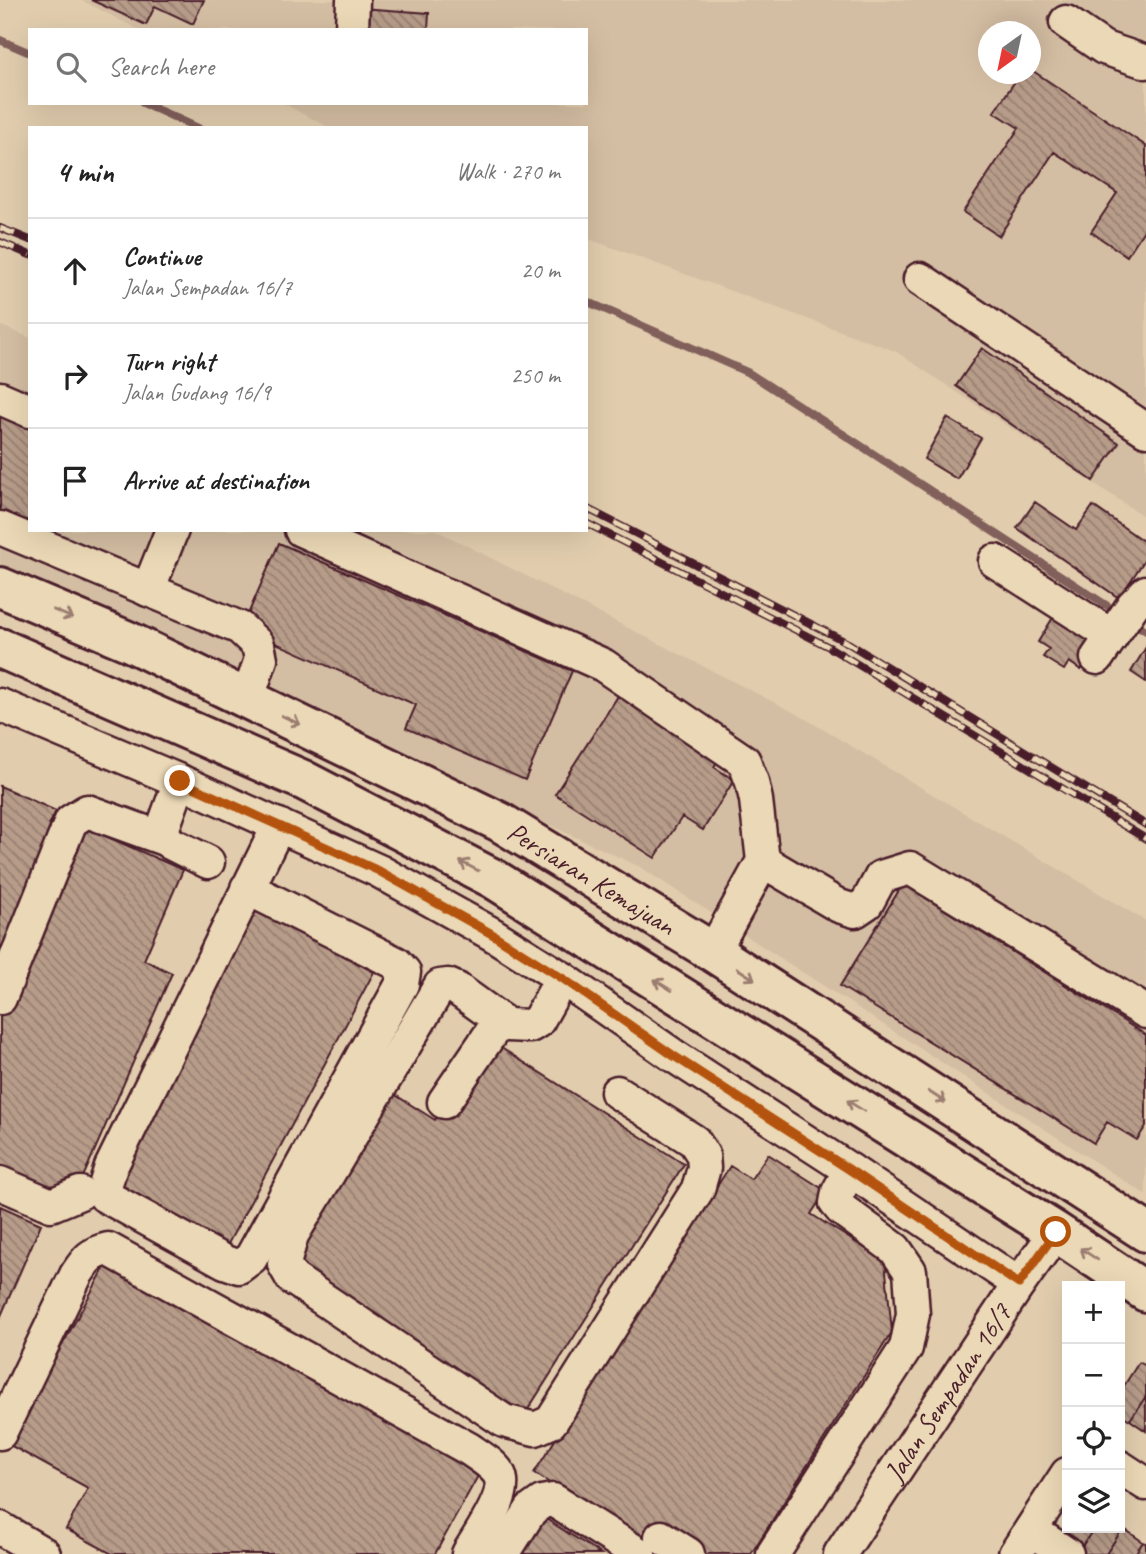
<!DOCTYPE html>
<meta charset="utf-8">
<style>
:root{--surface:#fff;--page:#f6f6f6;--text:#222;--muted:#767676;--line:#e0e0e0}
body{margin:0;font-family:Caveat,sans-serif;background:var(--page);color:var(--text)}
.controls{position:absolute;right:21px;bottom:21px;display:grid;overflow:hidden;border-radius:0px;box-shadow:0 7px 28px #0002}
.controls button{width:63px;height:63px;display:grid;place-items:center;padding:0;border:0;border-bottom:2px solid var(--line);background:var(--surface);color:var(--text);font:35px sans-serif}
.compass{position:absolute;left:978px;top:21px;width:63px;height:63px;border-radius:50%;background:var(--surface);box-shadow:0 7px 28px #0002;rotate:213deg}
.stop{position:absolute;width:21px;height:21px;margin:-16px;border:5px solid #b45309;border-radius:50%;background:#fff}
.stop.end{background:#b45309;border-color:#fff;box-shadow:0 2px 7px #0008}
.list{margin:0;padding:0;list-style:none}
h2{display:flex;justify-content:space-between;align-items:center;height:91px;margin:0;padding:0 28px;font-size:30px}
h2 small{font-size:23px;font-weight:400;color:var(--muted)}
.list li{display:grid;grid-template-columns:46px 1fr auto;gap:21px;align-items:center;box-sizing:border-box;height:105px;padding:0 28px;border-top:2px solid var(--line)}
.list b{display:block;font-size:26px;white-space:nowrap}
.list p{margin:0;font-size:23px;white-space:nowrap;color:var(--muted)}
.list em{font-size:23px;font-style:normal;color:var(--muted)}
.icon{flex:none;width:38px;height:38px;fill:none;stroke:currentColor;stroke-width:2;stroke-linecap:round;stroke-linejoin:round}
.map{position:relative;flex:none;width:1146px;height:1554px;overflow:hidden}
.search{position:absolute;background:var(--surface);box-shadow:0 7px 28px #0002;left:28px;top:28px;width:560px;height:77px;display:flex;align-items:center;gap:18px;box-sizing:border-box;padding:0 24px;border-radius:0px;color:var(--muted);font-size:26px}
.panel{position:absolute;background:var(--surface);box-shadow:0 7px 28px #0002;left:28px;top:126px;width:560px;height:406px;border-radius:0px}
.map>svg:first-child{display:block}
</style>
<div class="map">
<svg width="1146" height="1554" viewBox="0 0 1146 1554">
<defs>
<pattern id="building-back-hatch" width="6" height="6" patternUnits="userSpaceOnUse" patternTransform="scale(1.75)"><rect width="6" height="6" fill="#b79c89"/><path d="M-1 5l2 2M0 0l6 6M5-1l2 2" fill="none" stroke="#977f70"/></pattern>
</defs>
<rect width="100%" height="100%" fill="#e1cdae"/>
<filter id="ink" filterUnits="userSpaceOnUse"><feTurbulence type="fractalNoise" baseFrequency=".0143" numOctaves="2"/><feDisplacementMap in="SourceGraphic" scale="14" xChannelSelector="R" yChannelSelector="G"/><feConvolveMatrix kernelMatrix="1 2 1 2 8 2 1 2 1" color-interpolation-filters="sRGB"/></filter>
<g filter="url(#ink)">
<!-- built -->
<path fill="#d4bea3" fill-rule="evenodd" d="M81,0H1146V518L895,351L586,238V128H330L282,103H586V30H139ZM988,32H1030V74H988Z
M0,325L30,338V530H436L799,715L1146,921V1195L640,867L0,571Z"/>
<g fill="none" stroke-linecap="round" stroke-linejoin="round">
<!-- stream -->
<path stroke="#815e5a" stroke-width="8" d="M0,40L30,53
M143,103L198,128
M586,301L749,373L1120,614
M1131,621L1146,631"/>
</g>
<!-- building -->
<path fill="url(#building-back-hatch)" stroke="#4a1f2b" stroke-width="2" d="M91,0H204L193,24L155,6L146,25Z
M361,8L429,13L428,29L360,30Z
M1030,69L1146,146V227L1127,256L1091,232L1117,193L1054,152L999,236L963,212L1019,128L994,112L1020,74H1030Z
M982,348L1119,443L1093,481L956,386Z
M0,416L30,429V530L0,523Z
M947,418L981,438L957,479L924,459Z
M1035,502L1076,530L1093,506L1146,543V558L1119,598L1017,528Z
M279,543L572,671L525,780L406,728L416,705L242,628Z
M1054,616L1097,644L1081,670L1069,662L1064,670L1043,657L1049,649L1038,642Z
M1146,647V682L1131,672Z
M618,696L718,760L714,767L734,780L703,830L682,817L655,858L555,794Z
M0,786L56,811L49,825L64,832L0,980Z
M78,824L183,870L144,960L172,973L77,1191L49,1199L0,1178V1002Z
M903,884L1146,1035V1126L1137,1140L1107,1122L1094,1143L840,986Z
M250,905L374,972L221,1257L96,1189Z
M487,1039L684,1164L525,1414L285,1261L392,1093L435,1120Z
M768,1154L826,1191L811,1214L885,1261L892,1332L751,1554H692L648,1526L639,1540L534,1473L730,1166L751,1179Z
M0,1206L41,1224L0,1318Z
M105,1267L479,1474L435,1554H112L66,1529L88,1488L8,1444Z
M1139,1362L1146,1366V1396L1130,1420L1120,1414V1392Z
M1146,1396V1431L1130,1420Z
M535,1512L601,1554H509Z
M1067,1525V1528H1094L1077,1554L1054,1545Z
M1120,1526L1123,1528L1106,1554H1077L1094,1528H1120Z
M1123,1528L1143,1542L1135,1554H1106Z
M1143,1542L1146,1543V1554H1135Z"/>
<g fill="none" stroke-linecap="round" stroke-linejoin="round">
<!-- minor casing -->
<g stroke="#4a1f2b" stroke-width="37">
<g id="minor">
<path d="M1066,22L1104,48L1146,62"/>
<path d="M352,30L353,0"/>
<path d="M920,279L1146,430"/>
<path d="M0,398L30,411"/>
<path d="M0,528L240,628L258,645L261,659L247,700"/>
<path d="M301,530L603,665L744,761L752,782L756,800L763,861L713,952"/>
<path d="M995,561L1112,636"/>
<path d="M148,590L172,530"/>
<path d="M1097,658L1133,605L1146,592"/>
<path d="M0,705L180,781L379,871L492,934L562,978L674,1056L850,1170L1019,1284"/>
<path d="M180,781L164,825L163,834L170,843L208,862"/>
<path d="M763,861L839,906L855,911L867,903L881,877L910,868L1146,1012"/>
<path d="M247,888L396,963L404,972L402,984L251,1258L239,1267L225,1262L105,1196L106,1183L111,1167L279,825"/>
<path d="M562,978L538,1021L530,1026L507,1025L457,989L448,985L440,986L292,1235L284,1264L292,1278L504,1421L535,1429L551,1422L698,1189L704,1168L703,1155L694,1141L617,1092"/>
<path d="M0,998L71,821L87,811L167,840"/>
<path d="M444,1102L500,1020"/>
<path d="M0,1183L51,1205L80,1193"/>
<path d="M0,1433L76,1275C86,1260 90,1253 108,1249L469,1449C479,1456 493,1464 499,1474C510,1494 478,1536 468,1554"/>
<path d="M1120,1467L1146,1484"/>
<path d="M0,1528L44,1554"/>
<path d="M1031,1530L1067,1554"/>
<path d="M661,1537L688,1554"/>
<path d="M503,1554L531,1510L542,1502L553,1500L639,1554"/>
<path d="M773,1554L906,1348L913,1314L910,1271L895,1249L841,1209L836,1203L838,1192L850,1170"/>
<path id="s1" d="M840,1554L1019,1284L1056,1232"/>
<path d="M1015,1554L1067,1474"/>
</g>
</g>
<!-- major casing -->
<g stroke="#4a1f2b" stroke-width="44">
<g id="major">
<path id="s2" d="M0,587L128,641L500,822L713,952L1146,1232"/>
<path d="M0,648L303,780L494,879L1056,1232L1146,1292"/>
</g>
</g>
<!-- minor -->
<use href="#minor" stroke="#ebd8b6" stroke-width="32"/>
<!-- major -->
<use href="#major" stroke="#ebd8b6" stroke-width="38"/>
<!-- rail casing -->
<g stroke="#4a1f2b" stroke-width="8">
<path id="rail" d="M0,228L30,240
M0,242L30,255
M586,508L848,643L1146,825
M586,523L829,647L1146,839"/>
</g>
<!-- rail -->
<use href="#rail" stroke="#ebd8b6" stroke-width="5" stroke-dasharray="16" stroke-linecap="butt"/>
</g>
<!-- one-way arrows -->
<defs><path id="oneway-shaft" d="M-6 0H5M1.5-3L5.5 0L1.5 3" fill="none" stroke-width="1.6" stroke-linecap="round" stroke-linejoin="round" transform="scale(1.75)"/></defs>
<g stroke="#9a7c70">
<use href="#oneway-shaft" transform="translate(63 614) rotate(23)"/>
<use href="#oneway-shaft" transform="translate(291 720) rotate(25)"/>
<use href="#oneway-shaft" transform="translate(469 866) rotate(-153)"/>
<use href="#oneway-shaft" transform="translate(746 974) rotate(33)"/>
<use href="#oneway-shaft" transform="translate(663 985) rotate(-148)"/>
<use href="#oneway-shaft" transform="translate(937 1097) rotate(33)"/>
<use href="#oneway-shaft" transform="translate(856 1106) rotate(-148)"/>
<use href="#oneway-shaft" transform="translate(1089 1254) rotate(-146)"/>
</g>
</g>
<g fill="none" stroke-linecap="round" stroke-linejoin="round" filter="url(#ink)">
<!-- route -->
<path stroke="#b45309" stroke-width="9" d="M180,781L379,871L492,934L562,978L674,1056L850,1170L1019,1284L1056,1232"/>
</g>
<g text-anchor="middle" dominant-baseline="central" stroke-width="7" stroke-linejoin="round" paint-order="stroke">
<!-- street labels -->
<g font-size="28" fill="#4a1f2b" stroke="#ebd8b6">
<text stroke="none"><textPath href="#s2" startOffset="660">Persiaran Kemajuan</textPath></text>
<text stroke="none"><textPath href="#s1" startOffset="194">Jalan Sempadan 16/7</textPath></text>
</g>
</g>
</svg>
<div class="controls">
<button>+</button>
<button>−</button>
<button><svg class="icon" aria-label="locate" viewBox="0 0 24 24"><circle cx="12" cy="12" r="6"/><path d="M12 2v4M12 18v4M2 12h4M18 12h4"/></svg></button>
<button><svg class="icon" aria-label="layers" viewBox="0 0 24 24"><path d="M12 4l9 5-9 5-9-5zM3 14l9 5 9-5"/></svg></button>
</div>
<svg class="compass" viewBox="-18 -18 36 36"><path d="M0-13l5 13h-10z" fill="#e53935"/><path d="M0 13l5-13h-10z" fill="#767676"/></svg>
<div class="stop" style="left:1056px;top:1232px"></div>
<div class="stop end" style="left:180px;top:781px"></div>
<div class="search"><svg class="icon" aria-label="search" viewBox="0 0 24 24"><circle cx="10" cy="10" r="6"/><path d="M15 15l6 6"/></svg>Search here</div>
<section class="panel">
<h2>4 min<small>Walk · 270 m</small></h2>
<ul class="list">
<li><svg class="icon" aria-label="ahead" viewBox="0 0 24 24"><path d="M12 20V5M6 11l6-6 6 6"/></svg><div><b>Continue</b><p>Jalan Sempadan 16/7</p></div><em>20 m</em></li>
<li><svg class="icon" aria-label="right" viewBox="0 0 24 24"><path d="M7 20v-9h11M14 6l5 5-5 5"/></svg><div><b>Turn right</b><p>Jalan Gudang 16/9</p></div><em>250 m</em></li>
<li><svg class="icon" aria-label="arrive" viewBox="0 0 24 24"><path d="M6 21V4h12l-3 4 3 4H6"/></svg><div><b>Arrive at destination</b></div></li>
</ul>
</section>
</div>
